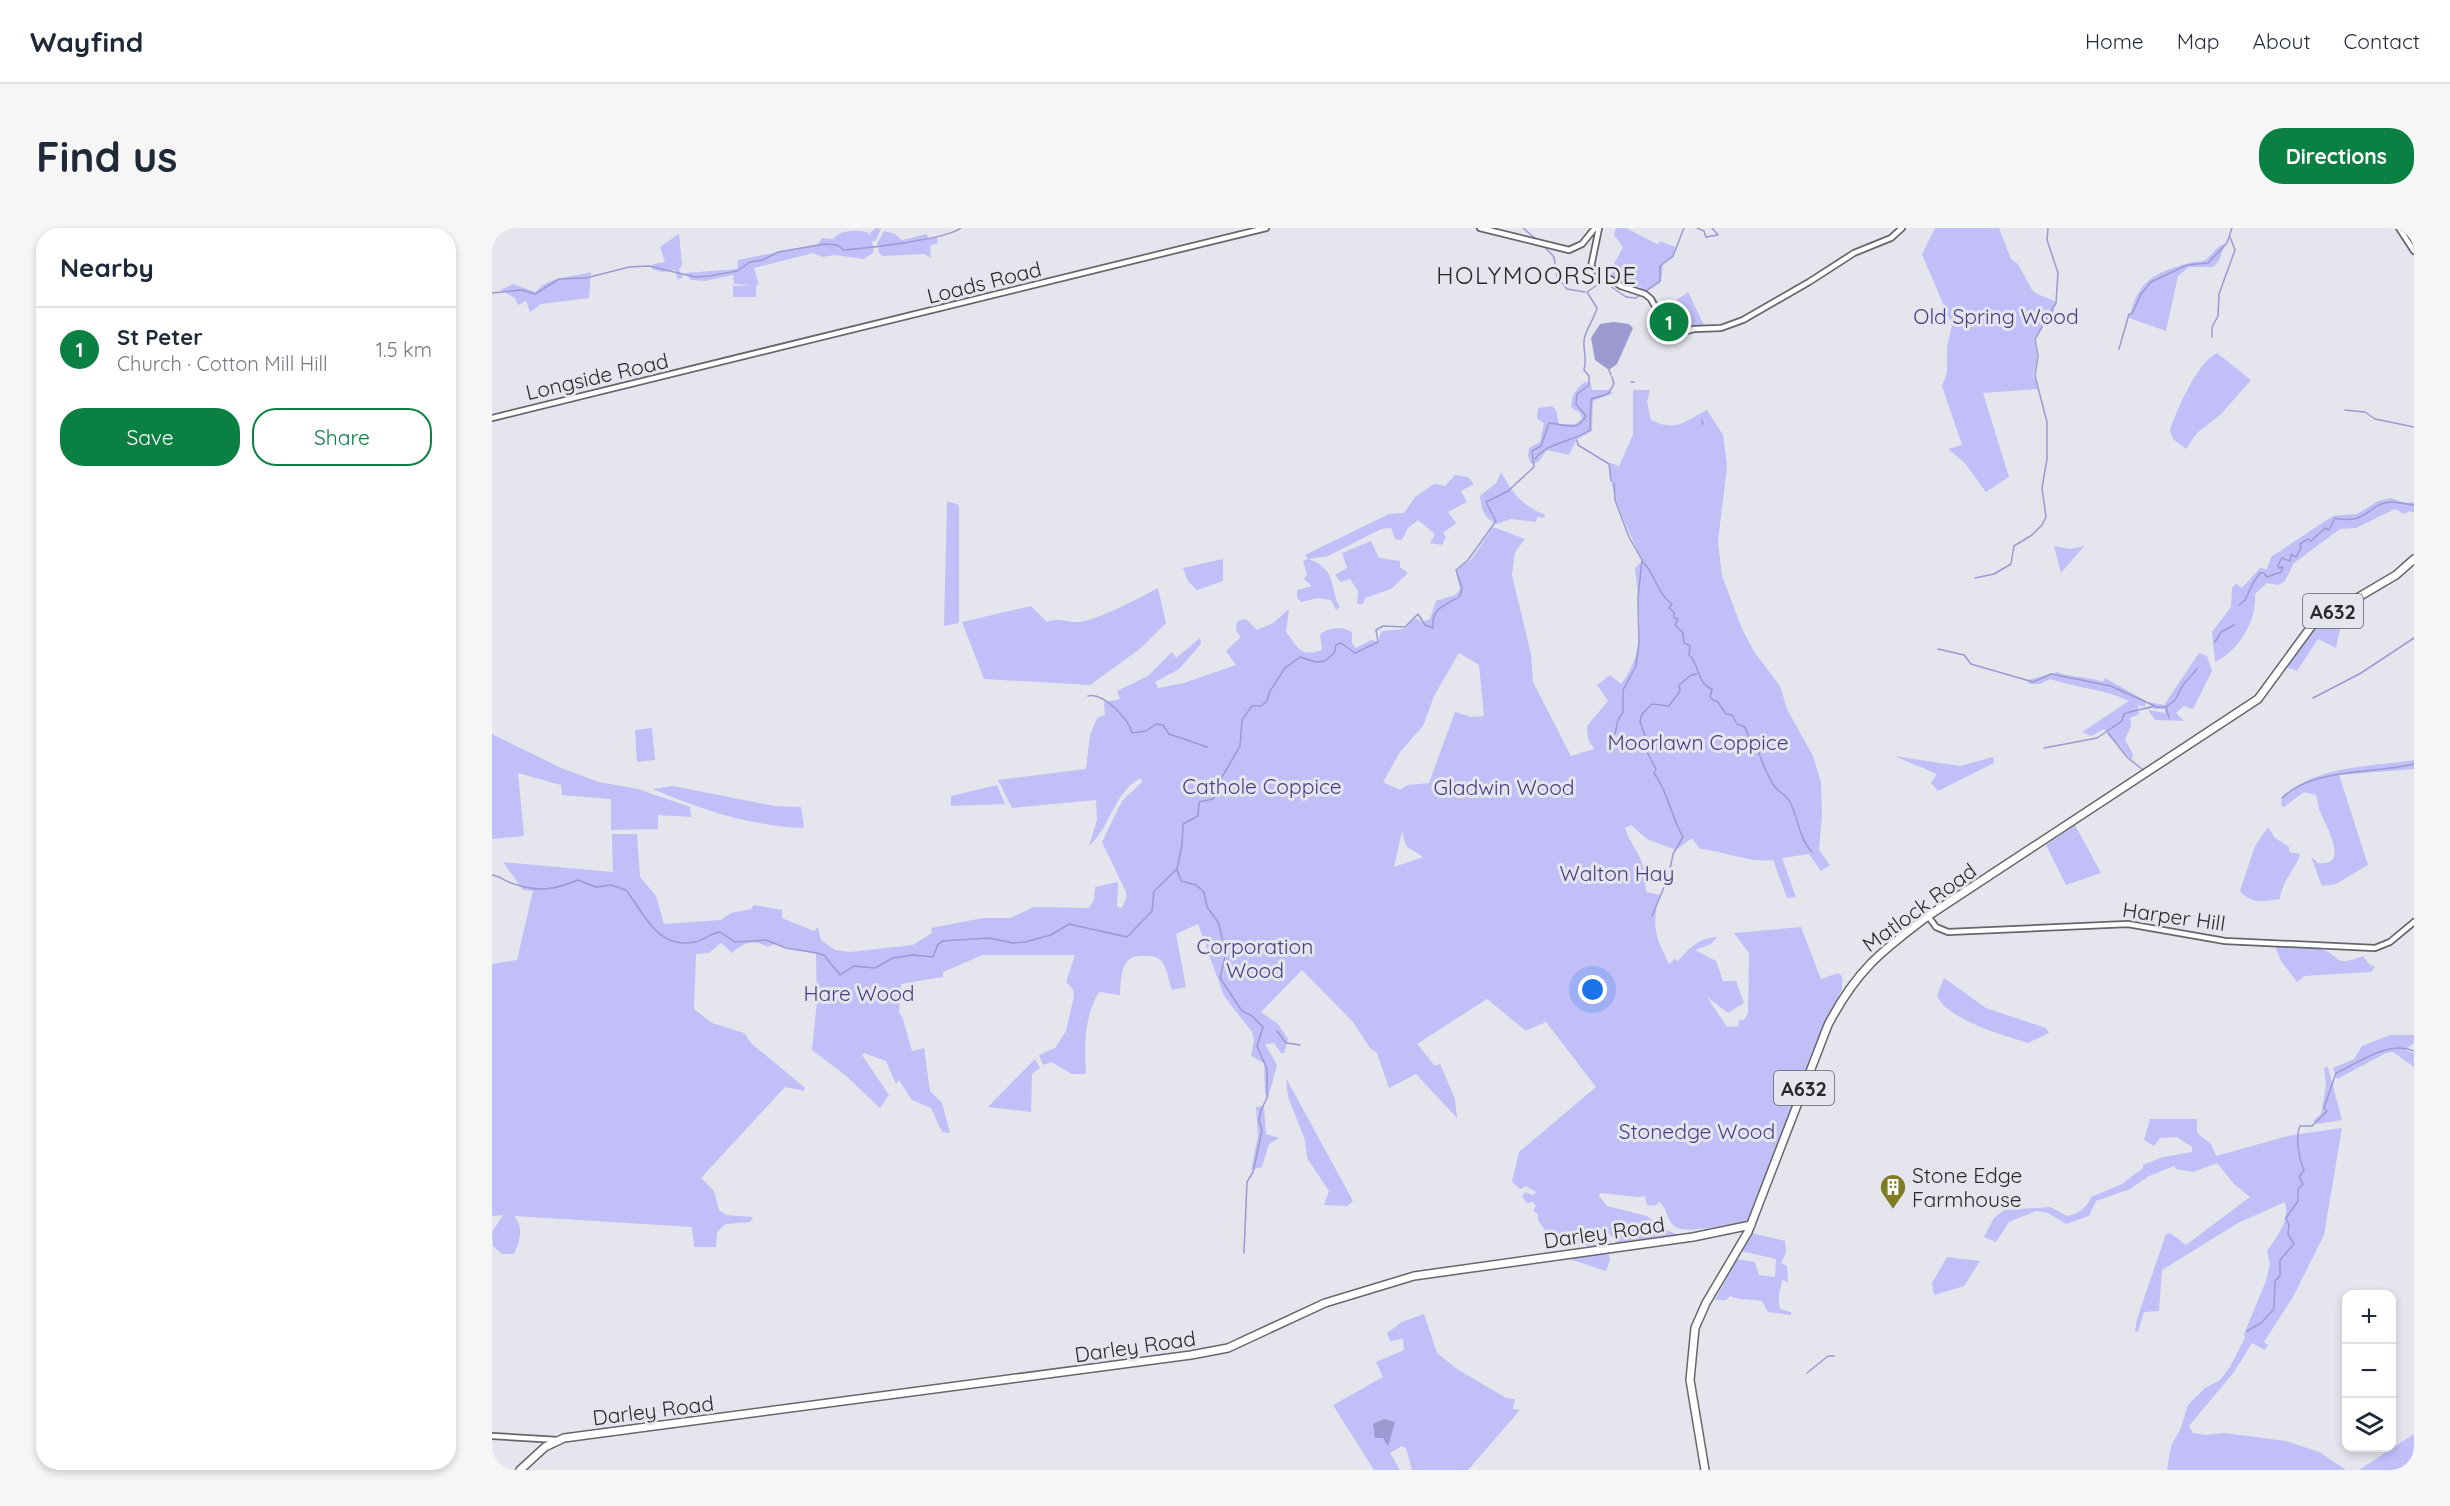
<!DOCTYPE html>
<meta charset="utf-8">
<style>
:root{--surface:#fff;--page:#f6f6f7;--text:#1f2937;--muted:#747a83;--line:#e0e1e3;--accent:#0b8043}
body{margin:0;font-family:Quicksand,sans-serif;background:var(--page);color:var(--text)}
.controls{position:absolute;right:18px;bottom:18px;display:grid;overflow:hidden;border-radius:12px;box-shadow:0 3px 9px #0003}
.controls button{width:54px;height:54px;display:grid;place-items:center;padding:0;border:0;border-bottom:2px solid var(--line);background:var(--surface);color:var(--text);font:30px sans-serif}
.you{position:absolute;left:1101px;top:762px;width:21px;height:21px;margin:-15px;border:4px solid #fff;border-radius:50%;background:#1a73e8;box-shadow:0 0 0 9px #1a73e833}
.badge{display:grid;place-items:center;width:39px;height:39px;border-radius:50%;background:var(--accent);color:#fff;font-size:20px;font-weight:700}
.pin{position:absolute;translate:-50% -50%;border:3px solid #fff;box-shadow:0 2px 6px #0006}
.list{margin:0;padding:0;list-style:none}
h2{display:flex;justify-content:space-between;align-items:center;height:78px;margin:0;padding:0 24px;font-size:26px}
h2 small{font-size:20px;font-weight:400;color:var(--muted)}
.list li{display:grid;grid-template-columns:39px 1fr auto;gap:18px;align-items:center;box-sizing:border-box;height:84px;padding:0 24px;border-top:2px solid var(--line)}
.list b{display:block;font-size:22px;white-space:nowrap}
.list p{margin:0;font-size:20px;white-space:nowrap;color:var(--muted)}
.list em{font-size:20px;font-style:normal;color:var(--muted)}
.actions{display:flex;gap:12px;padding:18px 24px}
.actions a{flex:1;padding:14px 0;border:2px solid var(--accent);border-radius:24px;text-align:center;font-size:21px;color:var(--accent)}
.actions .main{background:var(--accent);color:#fff}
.icon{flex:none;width:33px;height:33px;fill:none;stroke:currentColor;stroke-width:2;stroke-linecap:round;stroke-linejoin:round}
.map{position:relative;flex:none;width:1922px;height:1242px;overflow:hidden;border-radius:24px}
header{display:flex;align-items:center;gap:36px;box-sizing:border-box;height:84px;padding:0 30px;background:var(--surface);border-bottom:2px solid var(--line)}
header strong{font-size:28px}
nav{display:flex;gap:33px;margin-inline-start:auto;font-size:21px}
.intro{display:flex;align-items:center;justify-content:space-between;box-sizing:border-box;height:144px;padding:0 36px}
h1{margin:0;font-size:42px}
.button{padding:15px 27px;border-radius:24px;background:var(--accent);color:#fff;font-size:21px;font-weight:700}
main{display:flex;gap:36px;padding:0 36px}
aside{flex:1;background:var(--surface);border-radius:24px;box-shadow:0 3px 9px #0003}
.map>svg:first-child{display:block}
</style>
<header>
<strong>Wayfind</strong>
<nav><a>Home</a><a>Map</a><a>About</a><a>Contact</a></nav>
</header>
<div class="intro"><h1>Find us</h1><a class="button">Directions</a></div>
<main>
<aside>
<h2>Nearby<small></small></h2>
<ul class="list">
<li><span class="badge">1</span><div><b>St Peter</b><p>Church · Cotton Mill Hill</p></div><em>1.5 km</em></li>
</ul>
<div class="actions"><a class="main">Save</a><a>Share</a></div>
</aside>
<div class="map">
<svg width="1922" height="1242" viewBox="0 0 1922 1242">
<rect width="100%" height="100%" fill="#e5e5ed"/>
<!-- green -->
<path fill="#c1bef8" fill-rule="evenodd" d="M384,0L389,1L383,13H380L382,24L372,31L342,27L331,29L321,25L262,40L267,57H264V69H241V58L261,57L242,56L241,47L213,53L199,52L193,45L245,41L246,32L326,16L330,10L342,11C347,2 367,1 377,5L379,11L378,5Z
M1124,0H1134L1167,17V13L1183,19L1182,29L1171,36L1169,54L1154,64L1146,61L1151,58C1140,62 1128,56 1120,48L1122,36L1131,19L1122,7Z
M1443,0H1507L1519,31L1526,36L1540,62L1545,66L1563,73L1562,83L1542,110L1545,131L1541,149L1546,155L1545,161L1491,165L1517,249L1494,264L1472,234L1456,221L1470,217L1450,158L1455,145V119L1460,97L1430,26Z
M392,3L403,6L410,12L435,6L436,11L445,9L446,15L438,18L439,30L432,26L391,28L387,25L385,16Z
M187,6L190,37L187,42L191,49L186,52L183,42L170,44L160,41L161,36L173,34L168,19Z
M1733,16L1727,33L1721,39H1697L1686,48L1674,103L1637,90C1646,52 1662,45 1697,35C1701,33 1707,34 1711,33C1720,29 1723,18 1733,16Z
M99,44L97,70L49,76L38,84L34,73L26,77L23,70L8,62L21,56L44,64C58,47 80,50 99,44Z
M1196,64L1213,99L1185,104L1177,101L1183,92L1176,78Z
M1725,125L1759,152L1729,186L1705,205L1694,221L1681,211L1678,202C1685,181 1705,135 1725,125Z
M1093,154L1099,155L1100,162H1116L1121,165L1101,173L1100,203L1085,211L1077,227L1055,222L1046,234L1039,236L1036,228L1037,220L1048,214L1052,195L1045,191L1046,180L1060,178L1064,182L1067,196H1083L1090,191L1088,185L1079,179C1080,167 1083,161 1093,154Z
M1141,162H1158L1155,174L1159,192C1184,204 1192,194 1215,182L1231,207L1233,221L1235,239L1226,313L1230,348L1250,401L1263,425L1288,458L1295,481L1321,528L1329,555L1330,587L1327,622L1338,637L1329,643L1317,626L1290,630L1304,669L1295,670L1281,632C1256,635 1233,623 1208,621L1200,610L1184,622L1155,611L1139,597L1133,600C1137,613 1143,619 1148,630C1153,641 1153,652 1154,664L1168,667C1159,697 1163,708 1177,736L1183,731L1186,733C1198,720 1206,710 1225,709L1219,716L1203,722L1224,733L1231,753H1244L1252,775L1236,785L1215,769L1235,799L1246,798L1247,792H1252L1256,785L1257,725L1242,705L1309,699L1329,751L1346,745L1350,748V761L1315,840L1259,989L1255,993C1240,996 1191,1007 1182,998C1174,991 1175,979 1167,974L1163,978L1155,977L1153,968L1146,969L1108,965L1107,968L1115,978L1155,988L1170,1000L1189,1008L1123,1016L1124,1012L1117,1006L1103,1009L1104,1018L1098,1019L1052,1001L1046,992V986L1041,983L1044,978L1041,974L1035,975L1030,969L1033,964L1041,967L1044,964L1034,958L1028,961L1020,954L1027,924L1104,859L1054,794L1034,803L995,771L925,816L943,838L948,836L963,871L965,890L924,846L897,860L885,825L878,820L861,794L810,742L769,784L786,796L796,811L792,825H789L782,815L773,816L785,837L776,870L773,865L772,835L759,828L762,812L760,804L732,768L706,696L684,706L694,759L680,762C677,753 675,742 671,735C667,729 661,728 654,728C629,725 629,747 628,767L607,764C592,789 592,818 594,846H580L559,834L551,837L547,827L563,820L574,803L582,768L581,761L574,754L583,727H491L451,744V749L409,756L407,785L410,788L420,823L432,820L438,863L450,875L458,905L450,904L439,880L420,872L407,852L404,856L394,833L372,825L370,827L397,867L388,880L353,847L320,822L325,773L324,726L282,716L276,719C262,711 252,714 240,725L229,715L217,725L204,726L202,781L220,795L252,805L260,816L312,859L313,863L293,859L209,950L222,963L227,982L234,987L261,989L258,994L234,996L225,1004L224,1019H202L200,999L22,988C32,999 28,1013 22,1026H10L1,1018L0,1004L11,987L0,988V736L25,732L41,663L31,662L11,634L121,644L120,606H145L148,649L164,668L172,696L229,692L239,685L259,681L262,677L290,682V690L322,703L326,699L329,712L343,722L358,724L421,717L440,705L439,700L491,690H518L542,679L597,680L602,672L603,659L626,654L625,679L630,680L634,671V664L610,614L630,573L650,554L649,550C623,562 618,600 597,618L605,592L604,572L520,580L506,552L594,541L598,507L605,490L613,487L612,474L628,471L625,463L656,448L680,424L684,430L708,410L709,416L687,441L663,454L666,460L692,455L744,437L734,423L749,409L744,403L745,393L754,391L765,402L781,395L797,381L794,404C808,421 807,429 830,422L828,406C838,399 849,398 860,404V415L864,420L879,412L887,414V408L891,403L912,401L923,390L930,394L938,391L944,373L963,367L968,362L964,344L967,339L979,332L1001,299L1033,311L1023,324L1020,347L1039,426L1041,454L1079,528L1102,521L1096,511L1095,498L1116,473L1105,457L1118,447L1129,456C1156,423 1147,380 1143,340L1150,333C1139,306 1116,265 1118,235L1127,238L1141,207ZM967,425L987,437L992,488L979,489L963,484L937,555L916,557L908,562L891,554L908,524L931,498L942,468ZM910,603L914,618L931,629L902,639Z
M1009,244C1019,263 1031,279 1052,286L1053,290L1045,289L1044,294L1019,291L1005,296C991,290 990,282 988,268L1005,254Z
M963,247L976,249L982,256L969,263L975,274L956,284L964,295L951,305L954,309L950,317L938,315L943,306L926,292L916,300L910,312L903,311L899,300L889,301L836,328L817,331C846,342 837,360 848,379L844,382L839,372L826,370L809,374L805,370V362L820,358L812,351L815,346L811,333L816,331L813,327L897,286L912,285L923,269L942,256L953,258Z
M1899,270L1914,275L1922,274V285L1918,283L1912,286L1903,281L1864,300L1848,301L1802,335L1793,353L1786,357L1775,355L1763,366C1765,393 1747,422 1723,434L1720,404L1739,379L1740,360L1744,356L1750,360L1768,340L1775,341L1779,329L1841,288L1865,286L1886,273Z
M455,273L467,277V395L452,398Z
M879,313L887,330L908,333V339L916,345L899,361L873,370L871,376H865L866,363L858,351L849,354L843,347L855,340L850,325Z
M1562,318L1578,321L1592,318L1569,345Z
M731,331V353L705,362L696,353L691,340Z
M666,360L674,395L649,420L598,457L492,451L470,394L539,378L555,394C567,389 574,395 587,394C604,393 649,369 666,360Z
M1852,381L1844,420L1826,411L1805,443L1794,439L1825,398Z
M1707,425L1715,428L1720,443L1701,481L1692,478L1684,485L1692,493L1663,492L1656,482L1673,485V481H1662L1657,474L1672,477Z
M1565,444C1580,450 1595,448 1611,454L1613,450L1654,473L1653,479L1646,477L1647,486L1638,490L1639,498L1633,512L1641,526L1640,532L1612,501L1599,508L1590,504L1637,473C1613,461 1584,460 1558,451L1548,456H1537L1536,452Z
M160,500L163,532L145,534L143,502Z
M0,506L69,540L107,554L146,561L198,579L199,589L166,587V601L119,602V571L70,567L69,557L26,545L32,608L0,611Z
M1402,528L1468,538L1501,529L1502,535L1446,563L1439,555L1445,546Z
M1922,532V541L1847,547L1876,637L1844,656L1830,658L1819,629L1826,635C1860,639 1832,595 1827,581C1826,577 1826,572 1824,567L1812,564L1792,579L1789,578L1790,570C1823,537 1879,539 1922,532Z
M505,557L513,576L459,578V568Z
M181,558L282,578L309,579L312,600C259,598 210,582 161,561Z
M1583,597L1609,645L1574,657L1554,617Z
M1776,599L1783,610L1797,619V624L1808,626C1803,643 1790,652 1788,671C1772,673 1760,677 1748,663L1763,618Z
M1783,718C1797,719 1812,719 1827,721C1849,725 1839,741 1871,728L1878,737L1883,738L1879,744L1812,748L1805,754L1789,733Z
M1452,750L1494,780L1554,800L1557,805L1536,815C1511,807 1456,792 1445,768Z
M1898,807H1922V815L1913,822L1922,825V839L1901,824L1894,825L1845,851L1841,840L1862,831L1870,818Z
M543,831L548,840L540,846L539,884L496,879Z
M1836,839L1850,892L1825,896L1821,893L1829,886L1834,858L1832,840Z
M794,850L861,973L855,978L832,977L837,963L815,930L813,912L796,869Z
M772,878L774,906L787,910L777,916L770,939L759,942L766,908L764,879Z
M1658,891H1705V905L1719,916L1724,928L1800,907L1850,900L1832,1007L1801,1069L1772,1114L1776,1117L1773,1122L1760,1115L1742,1144L1697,1198L1701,1205L1714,1207L1733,1205L1794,1213L1827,1224L1854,1242H1675L1679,1218L1688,1202L1696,1177L1713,1160L1728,1152L1738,1139L1753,1110L1752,1106L1774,1053L1778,1036L1775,1023C1785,1009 1798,992 1793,974L1746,995L1670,1042L1667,1083L1652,1084L1646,1104L1643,1103L1645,1091L1674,1006L1678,1005L1694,1017L1758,969L1742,956L1725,935L1701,944L1684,941L1682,938L1657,948L1638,961L1604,973L1597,988L1574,996L1556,985L1544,983L1517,994L1504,1014L1492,1009L1502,990L1512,982L1558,979L1575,988C1586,986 1595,980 1599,969L1630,956L1651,940V937L1671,929L1700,924V919L1685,909L1668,910L1662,918L1652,912Z
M1260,1005L1293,1013L1294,1025L1289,1035L1295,1038L1296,1054L1290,1052C1288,1065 1285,1067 1288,1081L1299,1084V1087L1276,1084L1270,1073C1259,1071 1248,1073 1238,1068L1234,1072H1223L1245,1031L1263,1034L1267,1047L1283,1049L1284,1031L1249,1023Z
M1116,1023L1118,1032L1114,1043L1071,1029Z
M1455,1029L1488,1033L1472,1058L1442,1067L1440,1055Z
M932,1086L945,1125L965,1141L1014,1170L1023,1171L1021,1181L1028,1182L976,1242H920L914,1220L910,1218L898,1225L908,1242H882L841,1177L891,1149L884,1134L912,1122L911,1111L898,1113L895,1105L910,1094Z
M1922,1206V1242H1867Z"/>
<!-- water -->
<path fill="#9d99d1" d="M1122,94L1137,96L1141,100L1125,136L1117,142L1103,132L1099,110L1108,96Z
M892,1191L903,1194L896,1218L891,1210H883L881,1196Z"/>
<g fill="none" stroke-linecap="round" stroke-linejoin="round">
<!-- stream -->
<path stroke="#9d99d1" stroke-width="1.5" d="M1031,0L1046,13
M1205,0L1212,3L1214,9L1226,7L1220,0
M1052,18L1062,29L1065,49L1075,61L1093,64
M0,65L29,62L43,66L67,51L94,50L137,39L157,38L203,49L218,48L245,43L258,34L271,32L286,24L304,21L333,16L345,17L352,22C376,20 452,12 469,0
M1720,109V99L1726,88L1727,66L1743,22L1738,9
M1627,121L1637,86H1640L1649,66L1659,54L1695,37L1716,35L1735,15L1740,0
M1117,142L1119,147
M1139,154H1142
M1853,182L1873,184L1883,191L1922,199
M1210,192L1211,196
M1085,212L1086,217L1117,236L1119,253
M1043,231C1055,214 1081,214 1098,202L1099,171L1116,166L1122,156L1120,149
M1122,255L1123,272L1137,309L1150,332L1146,370L1147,415L1144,438L1131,462V484L1126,492L1123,506
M1150,333C1164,346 1165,366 1180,376L1177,380L1182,384V390L1186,391L1183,397L1191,405L1192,415L1198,418L1197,427C1208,436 1204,455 1220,461L1218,469L1222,473H1225L1234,486L1240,487L1245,496L1253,499L1258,512L1263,514C1268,529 1273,544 1282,558C1286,564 1294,566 1298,574C1306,589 1307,611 1320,624
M1483,350L1502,346L1519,336L1522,318L1540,307L1550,297L1554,289L1550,260L1555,231V194L1543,148L1546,128L1543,111L1564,75L1566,45L1555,12L1556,0
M1747,377L1753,372L1761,355L1768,345H1772L1775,349L1789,344L1791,339L1787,340L1786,337L1790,330L1798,333L1799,326L1804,329L1809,320L1808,316L1816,311L1819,313L1833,300L1837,302L1843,290C1874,298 1878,274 1899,274C1906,274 1916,277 1922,277
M1723,414L1729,404L1742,397
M1446,421L1472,427L1479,436L1541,454L1559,446L1619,458L1665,479H1674L1683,472L1691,457L1705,441
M596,468C611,464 637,491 640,505L654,503L664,496L671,497L677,506L715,519
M1821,470L1869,445L1922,410
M1674,479L1677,490
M1616,505L1635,529L1651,542
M1552,520L1605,510L1630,493L1632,486C1644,481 1655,481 1662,478
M1790,570C1820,540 1881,546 1922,536
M685,641L689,653L704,657L712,664L715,679L726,694L734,724L728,750L750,783L760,788L771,799L765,818L775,841V870L769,882L767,892L770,903L761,944L755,954L752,1025
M0,647C8,648 14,654 22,656C47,664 62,662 86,652L104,659L119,657L134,662C152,685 165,722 203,714C212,712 219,705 228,704L243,714L274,712L294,720L325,725L332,727L348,747L362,738L383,740L401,730L421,727L441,729L446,716L451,713L497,710L521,715L533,714L559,707L577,696L635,709L660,683L662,663L685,641L690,617L691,596L706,588L707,574L721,571L724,567L726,556L748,518L750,492L760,478H769L775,473L778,463L793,440L808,429L824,434L833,433L842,425L844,417L849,415L863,425L886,414L884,402L891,398L913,399L926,386L933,397L941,400C939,379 954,378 968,368L970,360L964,342L976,332L1004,293L994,274L1016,263L1042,239L1040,223L1049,218L1057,195C1072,196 1085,205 1094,188L1084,176L1085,166L1097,157V148L1092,142C1096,127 1089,118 1093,108C1096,98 1102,91 1105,80L1095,64L1111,53L1134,69L1144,70L1168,53V38L1181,28L1192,0
M1160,688L1177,647L1181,626L1191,609C1180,592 1177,565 1162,545L1164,541L1154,522L1155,514L1148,493L1150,486L1160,476L1177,478L1188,463L1187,457L1199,447L1205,446
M785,803L794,815
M795,815L808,817
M1755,1103L1769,1095L1782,1081L1783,1053L1788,1048V1032L1802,1016L1796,1006L1797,997L1794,990L1806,973V961L1811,956L1807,949L1812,942C1807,931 1803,909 1808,898H1820L1835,883L1832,880L1844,845C1867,835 1895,812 1922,823
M1337,1128H1342
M1315,1145L1336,1128"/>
<!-- minor casing -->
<g stroke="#66666d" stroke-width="8">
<path id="minor" d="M988,0L1077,22L1090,16L1103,0
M1107,0L1099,39L1129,58L1153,66L1159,71L1174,99L1184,106L1202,101L1229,100L1251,92L1317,54L1362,25L1399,10L1410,0
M1907,0L1922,23
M0,190L774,0
M1436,688L1444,699L1456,704L1636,696L1733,713L1883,720L1898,714L1922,694
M0,1208L66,1212"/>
</g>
<!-- major casing -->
<g stroke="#66666d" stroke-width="10">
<path id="major" d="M28,1242L53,1219L72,1210L699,1127L736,1120L833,1075L922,1048L1201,1009L1259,997
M1213,1242L1198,1152L1203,1100L1214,1075L1256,1004L1336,797C1364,743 1388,724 1436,688L1766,471L1821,396L1904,347L1922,331"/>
</g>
<!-- minor -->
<use href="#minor" stroke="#fff" stroke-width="4.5"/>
<!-- major -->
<use href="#major" stroke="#fff" stroke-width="7"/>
</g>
<!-- icons -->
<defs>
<g id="building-pin" transform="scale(1.35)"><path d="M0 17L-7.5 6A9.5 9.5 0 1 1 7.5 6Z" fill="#7f7c23" stroke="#e5e5ed"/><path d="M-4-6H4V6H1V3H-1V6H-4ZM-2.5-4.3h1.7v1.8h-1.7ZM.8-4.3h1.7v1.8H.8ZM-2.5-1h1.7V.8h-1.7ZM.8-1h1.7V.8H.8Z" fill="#fff"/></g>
</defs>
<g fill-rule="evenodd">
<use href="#building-pin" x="1401" y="959"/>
</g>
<g text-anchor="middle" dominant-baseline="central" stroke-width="6" stroke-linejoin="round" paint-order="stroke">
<!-- shield labels -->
<g fill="#e5e5ed" stroke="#616166" stroke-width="1.5">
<rect x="1811" y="366" width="60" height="34" rx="4.5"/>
<rect x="1282" y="843" width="60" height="34" rx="4.5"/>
</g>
<g font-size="20" font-weight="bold" fill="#29292c">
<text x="1841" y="383">A632</text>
<text x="1312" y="860">A632</text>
</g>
<!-- street labels -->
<g font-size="21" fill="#29292c" stroke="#e5e5ed">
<text transform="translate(492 54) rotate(-14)">Loads Road</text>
<text transform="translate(105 148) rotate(-13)">Longside Road</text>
<text transform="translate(1427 679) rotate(-36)">Matlock Road</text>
<text transform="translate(1682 688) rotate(8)">Harper Hill</text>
<text transform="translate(1112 1004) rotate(-8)">Darley Road</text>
<text transform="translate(643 1118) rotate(-8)">Darley Road</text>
<text transform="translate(161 1182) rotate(-7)">Darley Road</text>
</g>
<!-- park labels -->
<g font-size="21" fill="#483e83" stroke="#e5e5ed">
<text x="1504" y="88">Old Spring Wood</text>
<text x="1206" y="514">Moorlawn Coppice</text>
<text x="770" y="558">Cathole Coppice</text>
<text x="1012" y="559">Gladwin Wood</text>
<text x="1125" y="645">Walton Hay</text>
<text x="763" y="718">Corporation<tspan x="763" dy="24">Wood</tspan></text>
<text x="367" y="765">Hare Wood</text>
<text x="1205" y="903">Stonedge Wood</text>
</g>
<!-- poi labels -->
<g font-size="21" fill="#29292c" stroke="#e5e5ed" text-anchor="start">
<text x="1420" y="947">Stone Edge<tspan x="1420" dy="24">Farmhouse</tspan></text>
</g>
<!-- quarter labels -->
<g font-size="24" letter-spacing="1.5" fill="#29292c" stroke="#e5e5ed">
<text x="1045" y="47">HOLYMOORSIDE</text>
</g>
</g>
</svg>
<div class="controls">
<button>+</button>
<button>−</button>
<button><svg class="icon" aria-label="layers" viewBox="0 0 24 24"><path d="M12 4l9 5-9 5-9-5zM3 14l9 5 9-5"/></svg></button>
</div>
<div class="you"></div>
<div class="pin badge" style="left:1177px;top:94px">1</div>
</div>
</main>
